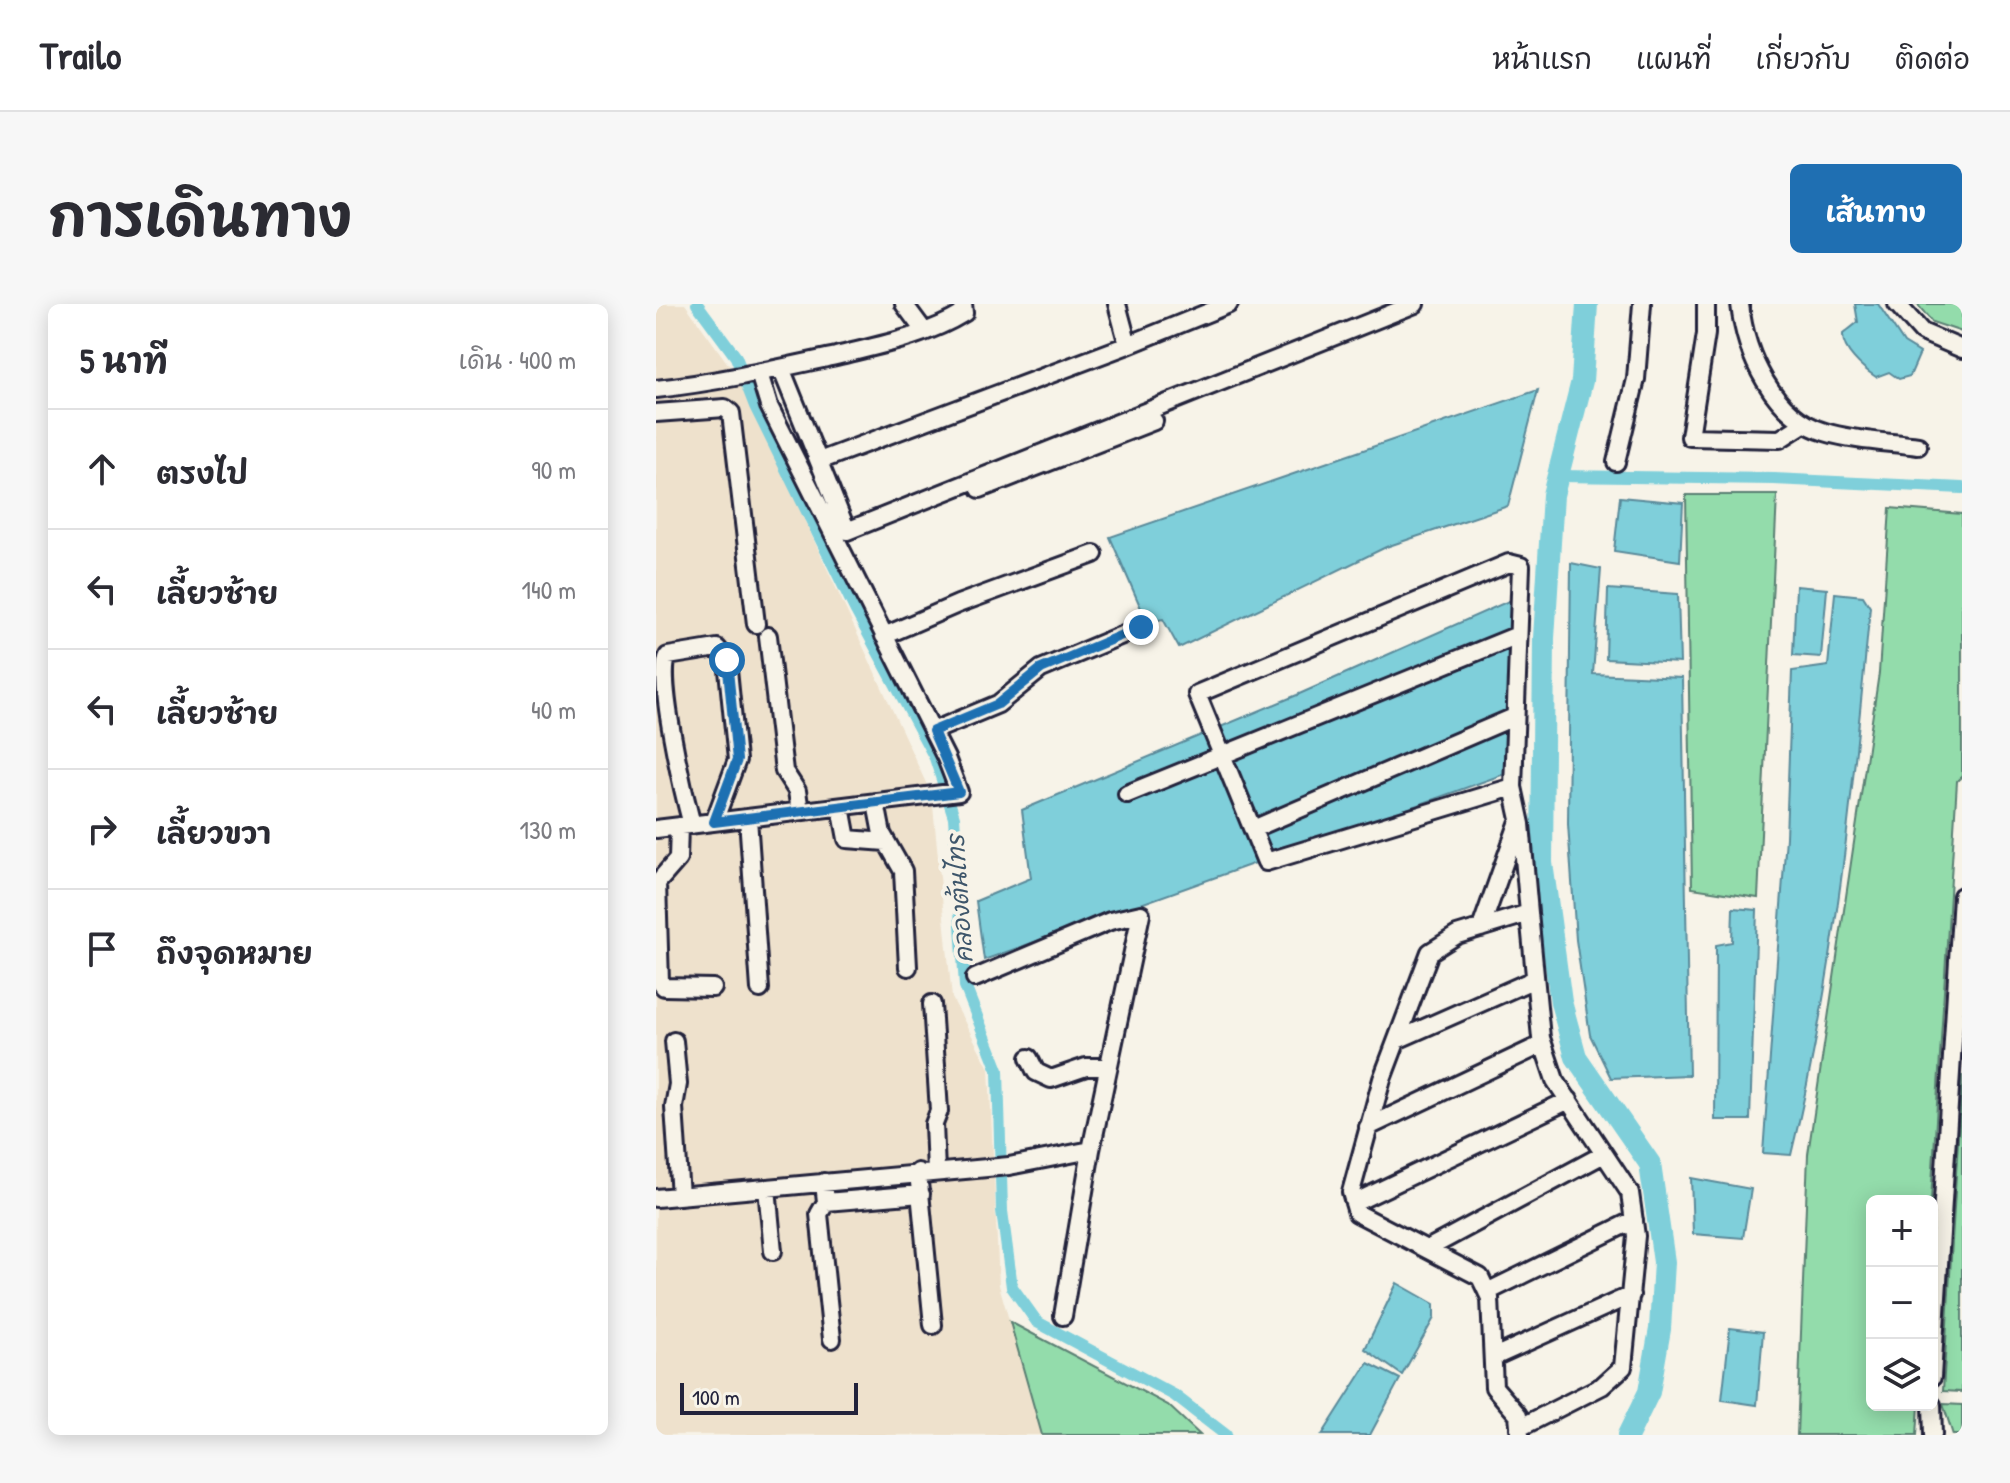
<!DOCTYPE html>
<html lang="th">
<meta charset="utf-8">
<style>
:root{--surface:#fff;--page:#f7f7f7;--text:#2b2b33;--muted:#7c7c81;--line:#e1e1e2;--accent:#1f6fb2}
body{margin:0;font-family:"Patrick Hand","Playpen Sans Thai",sans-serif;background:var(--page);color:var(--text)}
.controls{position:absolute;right:24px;bottom:24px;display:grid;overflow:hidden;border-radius:12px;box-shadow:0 4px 20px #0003}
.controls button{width:72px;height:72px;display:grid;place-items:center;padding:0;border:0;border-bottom:2px solid var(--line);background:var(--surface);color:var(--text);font:40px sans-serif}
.scale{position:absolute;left:24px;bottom:20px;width:178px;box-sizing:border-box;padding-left:8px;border:4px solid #22223b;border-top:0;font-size:22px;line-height:28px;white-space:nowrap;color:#22223b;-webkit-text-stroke:6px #f7f3e8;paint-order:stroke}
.stop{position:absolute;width:24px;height:24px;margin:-18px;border:6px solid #1f6fb2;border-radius:50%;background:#fff}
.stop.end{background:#1f6fb2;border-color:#fff;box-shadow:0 2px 8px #0008}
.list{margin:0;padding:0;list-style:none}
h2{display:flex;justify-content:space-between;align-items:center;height:104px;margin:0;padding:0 32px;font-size:34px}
h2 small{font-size:26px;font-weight:400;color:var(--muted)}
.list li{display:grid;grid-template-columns:52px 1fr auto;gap:24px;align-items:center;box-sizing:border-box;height:120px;padding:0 32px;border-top:2px solid var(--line)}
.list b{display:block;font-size:30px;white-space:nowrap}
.list em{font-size:26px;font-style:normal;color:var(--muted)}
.icon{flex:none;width:44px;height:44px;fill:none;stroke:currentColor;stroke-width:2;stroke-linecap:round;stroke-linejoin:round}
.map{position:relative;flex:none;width:1306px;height:1131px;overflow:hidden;border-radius:12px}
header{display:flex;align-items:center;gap:48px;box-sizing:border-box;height:112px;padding:0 40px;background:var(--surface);border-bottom:2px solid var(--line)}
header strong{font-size:38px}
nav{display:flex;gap:44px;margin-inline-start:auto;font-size:28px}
.intro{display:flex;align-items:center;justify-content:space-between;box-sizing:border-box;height:192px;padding:0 48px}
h1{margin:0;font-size:56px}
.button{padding:20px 36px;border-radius:12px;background:var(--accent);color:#fff;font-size:28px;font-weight:700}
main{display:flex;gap:48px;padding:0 48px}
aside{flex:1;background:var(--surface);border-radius:12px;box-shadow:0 4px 20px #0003}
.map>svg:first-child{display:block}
</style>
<header>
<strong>Trailo</strong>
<nav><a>หน้าแรก</a><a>แผนที่</a><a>เกี่ยวกับ</a><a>ติดต่อ</a></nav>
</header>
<div class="intro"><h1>การเดินทาง</h1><a class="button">เส้นทาง</a></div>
<main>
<aside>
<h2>5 นาที<small>เดิน · 400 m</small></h2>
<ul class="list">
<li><svg class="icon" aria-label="ahead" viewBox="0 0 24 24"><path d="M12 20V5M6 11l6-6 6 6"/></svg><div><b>ตรงไป</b></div><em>90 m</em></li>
<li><svg class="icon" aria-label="left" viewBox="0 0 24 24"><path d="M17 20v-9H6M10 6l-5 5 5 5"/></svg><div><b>เลี้ยวซ้าย</b></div><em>140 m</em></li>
<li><svg class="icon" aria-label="left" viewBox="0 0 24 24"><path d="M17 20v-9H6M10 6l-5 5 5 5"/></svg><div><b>เลี้ยวซ้าย</b></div><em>40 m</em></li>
<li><svg class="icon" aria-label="right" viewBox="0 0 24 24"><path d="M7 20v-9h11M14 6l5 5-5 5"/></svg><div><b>เลี้ยวขวา</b></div><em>130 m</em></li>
<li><svg class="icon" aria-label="arrive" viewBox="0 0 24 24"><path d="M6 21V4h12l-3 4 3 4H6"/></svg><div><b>ถึงจุดหมาย</b></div></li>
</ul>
</aside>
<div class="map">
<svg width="1306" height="1131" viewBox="0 0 1306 1131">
<rect width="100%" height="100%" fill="#f7f3e8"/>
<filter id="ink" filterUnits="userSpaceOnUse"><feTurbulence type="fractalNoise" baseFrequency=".0125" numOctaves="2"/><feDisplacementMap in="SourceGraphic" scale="16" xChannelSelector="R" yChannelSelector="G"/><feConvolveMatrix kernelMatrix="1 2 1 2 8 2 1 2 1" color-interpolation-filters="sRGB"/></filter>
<g filter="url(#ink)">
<!-- built -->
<path fill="#eee1cc" d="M0,0H29L85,78L276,492L296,694L333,764L343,981L386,1131H0Z"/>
<!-- green -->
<path fill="#93dcab" stroke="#5a7f73" stroke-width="2" d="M1261,0H1306V28L1276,18Z
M1030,191H1121L1102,594L1036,584Z
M1234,204L1306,210V472L1301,477L1275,897H1216V1101H1263L1261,1131H1141L1152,850L1223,369Z
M1306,771V1088L1287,1087Z
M354,1018L512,1101L544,1131H386Z
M1287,1100L1306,1101V1131H1297Z"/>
<!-- water -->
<path fill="#7fcfda" stroke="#5a8a9a" stroke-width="2" d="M1199,0H1222L1248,39L1264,49L1254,72L1243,75L1233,68L1220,73C1206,64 1186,46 1187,30L1202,18Z
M882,86L852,202L730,243L523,344L507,315L491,318L454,233Z
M964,193L1027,199L1024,257L958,247Z
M915,259L945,265L937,370L1026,374L1033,771L955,774L934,731L920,636L912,520Z
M1140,282L1171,285L1165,353L1137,351Z
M952,285L1022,290L1024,359L950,355Z
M1179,289L1207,292L1214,303C1197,487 1179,672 1135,851L1107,849L1130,533L1136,367L1172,362Z
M857,295L867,301L868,463L328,656L320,597L375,574L366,506L641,391Z
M1077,604L1101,606L1094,816H1059L1060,641L1076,638Z
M1035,874L1095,885L1087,934L1037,930Z
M741,979L778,1000V1014L746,1071L709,1045Z
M1074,1024L1107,1028L1101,1101L1066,1096Z
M712,1059L744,1075L714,1131H666Z"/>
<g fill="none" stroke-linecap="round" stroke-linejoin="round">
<!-- canal -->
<path stroke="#7fcfda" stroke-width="12" d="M41,0L80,53L99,102L200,307L279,454L298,513L309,682L342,766L346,907L356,983L381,1018L518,1091L570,1131
M902,172L1118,175L1306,184"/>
<!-- river -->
<path stroke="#7fcfda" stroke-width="22" d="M931,0L926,77L897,191L888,334L886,559L905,698L920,753L994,860L1008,958L1004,1025L993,1088L972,1131"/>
<!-- minor casing -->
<g stroke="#22223b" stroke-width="22">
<path id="minor" d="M248,0L268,27
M1050,0V30L1034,133L1124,135L1149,119
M1084,0C1089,50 1117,112 1169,128C1198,137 1232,138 1262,142
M1241,0L1266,28L1306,45
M472,41L573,0
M125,64L191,227L759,0
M0,85C62,78 120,65 180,52C224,41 269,33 308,9L307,0
M0,109L69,104L75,109L100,320
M163,157L472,41L461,0
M960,158L980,75L986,0
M324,185L498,117
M112,332L128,467L141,487L144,507
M228,332L302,300L438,250
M277,427L342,400L385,365L485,323
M857,483L610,558L541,390L853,259L865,262L857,483L865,520L873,609L801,631L774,648L726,775L695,888L701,909L824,973L834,994L838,1083L862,1111L864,1131
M471,490L862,331
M220,499L226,530L247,567L252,663
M185,503L191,535L230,538
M92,514L104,685
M36,521C28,491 0,373 12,352L61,344L71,356L81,456L58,518
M23,522L22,555L1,579L4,678L8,683L57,684
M0,525L303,488L290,454L113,102L103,69
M597,525L858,413
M825,624L862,520
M319,674L454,617L485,610L435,846L407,1012
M276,700L283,807L278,820L280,867
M741,736L879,675
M18,737L22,780L18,803L24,892
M373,754L380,768L395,775L430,763H452
M712,823L887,740
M262,868L277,1021
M168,878L170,898L163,910L176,1035
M111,884L117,947
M0,894L353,862L435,846
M170,898L265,890
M698,899L913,796
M771,945L948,850
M831,988L978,916
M838,1053L975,991
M1276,1073L1306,592
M1276,1101L1277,1131
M863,1124L946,1082L967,1063L980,932L974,889L899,776L885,734L873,609"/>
</g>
<!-- minor -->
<use href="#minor" stroke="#f7f3e8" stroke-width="16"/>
</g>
</g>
<g fill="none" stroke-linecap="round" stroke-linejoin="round" filter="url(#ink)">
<!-- route -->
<path stroke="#1f6fb2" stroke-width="10" d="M71,356L81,456L58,518L303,488L277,427L342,400L385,365L485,323"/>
</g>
<g text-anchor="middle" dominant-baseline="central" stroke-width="8" stroke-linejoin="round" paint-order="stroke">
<!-- water labels -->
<g font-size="24" font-style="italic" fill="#3e566b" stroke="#f7f3e8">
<text transform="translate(303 595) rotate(-94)">คลองต้นไทร</text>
</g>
</g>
</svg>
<div class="controls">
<button>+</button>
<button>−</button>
<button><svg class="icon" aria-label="layers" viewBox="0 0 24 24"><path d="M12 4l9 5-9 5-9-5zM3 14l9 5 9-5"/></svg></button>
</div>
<div class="scale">100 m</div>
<div class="stop" style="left:71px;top:356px"></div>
<div class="stop end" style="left:485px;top:323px"></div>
</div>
</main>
